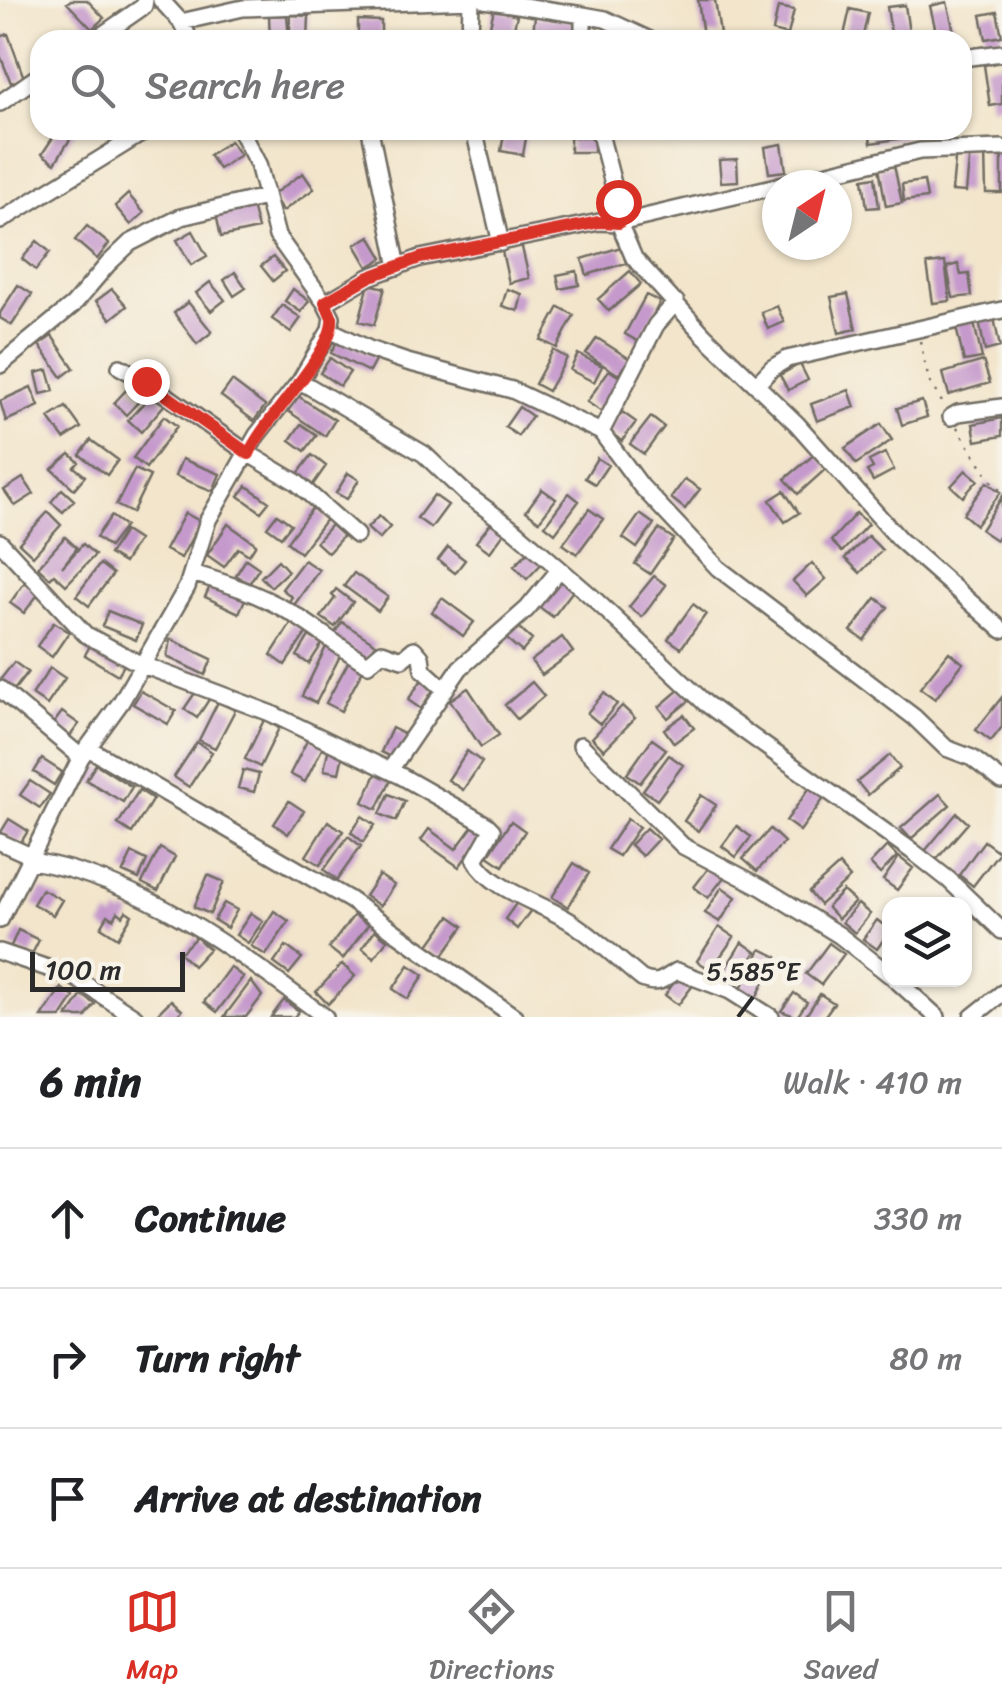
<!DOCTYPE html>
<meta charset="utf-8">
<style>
:root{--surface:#fff;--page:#f6f6f6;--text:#202124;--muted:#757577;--line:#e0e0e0;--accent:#d93025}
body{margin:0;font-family:Sriracha,sans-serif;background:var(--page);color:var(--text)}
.controls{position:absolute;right:30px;bottom:30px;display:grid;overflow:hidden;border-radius:20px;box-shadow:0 2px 8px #0004}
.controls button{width:90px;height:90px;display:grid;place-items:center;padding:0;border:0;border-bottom:2px solid var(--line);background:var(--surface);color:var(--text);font:50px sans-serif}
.compass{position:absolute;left:762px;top:170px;width:90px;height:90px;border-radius:50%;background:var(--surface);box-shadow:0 2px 8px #0004;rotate:35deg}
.scale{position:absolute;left:30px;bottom:25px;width:155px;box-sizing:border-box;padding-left:10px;border:5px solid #2b2b2b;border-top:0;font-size:28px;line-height:35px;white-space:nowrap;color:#2b2b2b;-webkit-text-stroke:8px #f7f3e8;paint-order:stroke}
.stop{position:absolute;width:30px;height:30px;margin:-22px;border:8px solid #d93025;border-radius:50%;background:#fff}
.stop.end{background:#d93025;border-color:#fff;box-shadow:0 2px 10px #0008}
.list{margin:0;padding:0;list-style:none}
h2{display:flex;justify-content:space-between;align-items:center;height:130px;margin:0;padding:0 40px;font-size:42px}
h2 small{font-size:32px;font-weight:400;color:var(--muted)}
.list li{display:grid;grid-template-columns:65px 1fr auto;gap:30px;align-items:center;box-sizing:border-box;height:140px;padding:0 40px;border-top:2px solid var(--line)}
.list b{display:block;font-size:38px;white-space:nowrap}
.list em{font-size:32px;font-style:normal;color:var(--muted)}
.icon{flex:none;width:55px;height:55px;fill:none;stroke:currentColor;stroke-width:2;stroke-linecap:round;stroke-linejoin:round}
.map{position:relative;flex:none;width:1002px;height:1017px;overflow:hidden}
.search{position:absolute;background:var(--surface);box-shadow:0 2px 8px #0004;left:30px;right:30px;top:30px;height:110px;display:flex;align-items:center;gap:25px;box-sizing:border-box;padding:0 35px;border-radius:30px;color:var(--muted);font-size:38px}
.sheet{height:550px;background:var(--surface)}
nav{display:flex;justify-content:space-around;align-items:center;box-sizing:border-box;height:140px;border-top:2px solid var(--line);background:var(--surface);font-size:28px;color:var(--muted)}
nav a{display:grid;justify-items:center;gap:5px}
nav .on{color:var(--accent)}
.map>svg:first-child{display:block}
</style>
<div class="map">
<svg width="1002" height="1017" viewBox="0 0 1002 1017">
<rect width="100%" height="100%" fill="#f7f3e8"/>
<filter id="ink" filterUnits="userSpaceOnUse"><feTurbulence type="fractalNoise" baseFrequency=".01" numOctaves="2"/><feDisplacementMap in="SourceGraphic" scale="20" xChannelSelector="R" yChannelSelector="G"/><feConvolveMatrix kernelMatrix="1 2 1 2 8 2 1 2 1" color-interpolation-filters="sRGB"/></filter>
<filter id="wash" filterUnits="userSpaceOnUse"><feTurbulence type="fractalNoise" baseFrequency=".0048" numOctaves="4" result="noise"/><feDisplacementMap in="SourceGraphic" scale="40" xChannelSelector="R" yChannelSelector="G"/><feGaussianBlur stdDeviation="2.25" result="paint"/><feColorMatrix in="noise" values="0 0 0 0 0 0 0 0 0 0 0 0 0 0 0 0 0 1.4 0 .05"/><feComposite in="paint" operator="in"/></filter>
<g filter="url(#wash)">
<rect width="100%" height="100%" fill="#f2e5cb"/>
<g id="blocks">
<!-- building -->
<path fill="#c599cc" d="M71,0H87L104,18L92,29L67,3Z
M698,0H715L720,34L703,36Z
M947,2L956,40H938L930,6Z
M905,5L910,40H892L887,7Z
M778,7L794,10L788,35L773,31Z
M494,9L517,15L513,32L490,26Z
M850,9L868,13L862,40H843Z
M997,12L1002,36L986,39L981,15Z
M287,15L289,40H270L269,16Z
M290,15L309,16L308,40L290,39Z
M535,16L575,21L573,39L533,33Z
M358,20L381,21V40H358Z
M8,34L24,78L11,83L0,55V37Z
M1002,62V104L990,106L984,65Z
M58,130H76L55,163L42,154Z
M869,130H903L904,138L871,143Z
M504,134L526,138L523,155L501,151Z
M570,137H594V152H570Z
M230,141L240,155L219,169L209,155Z
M782,144L786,171L769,173L765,147Z
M956,149L970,150L966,192L952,191Z
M985,150H1002V193H986Z
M737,159L738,181L721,182L719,160Z
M894,165L902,203L886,206L879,168Z
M303,173L314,189L283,211L272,195Z
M875,177L879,207L867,208L863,179Z
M924,181L927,198L904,201L902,184Z
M128,194L144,213L131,225L115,206Z
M252,206L258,229L221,237L216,214Z
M87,226L109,244L97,259L75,240Z
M193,231L207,256L191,265L177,240Z
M370,236L383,258L368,267L355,245Z
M37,241L50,252L36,270L22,259Z
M521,243L529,278L509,283L501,247Z
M621,247L626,263L587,275L582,259Z
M273,257L285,271L273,281L261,266Z
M945,262L950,301L933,303L927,264Z
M958,264L961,275L969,274L972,296L953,298L947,267Z
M577,271L579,285L560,289L557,275Z
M630,271L641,284L609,311L598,299Z
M235,272L246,288L234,296L224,280Z
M210,282L225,300L211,311L196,293Z
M369,284L385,288L374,325L359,321Z
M18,285L32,294L12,325L0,318V313Z
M112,289L127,306L111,319L96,301Z
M293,289L309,301L301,312L285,301Z
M507,289L522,294L518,311L502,306Z
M848,294L856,329L839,333L831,297Z
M646,295L660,302L639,342L625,334Z
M188,302L212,332L197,344L174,313Z
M282,305L301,318L291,332L272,319Z
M777,306L784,322L768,329L761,312Z
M559,307L574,315L557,348L541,340Z
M994,318L1000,347L985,351L979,321Z
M973,319L982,358L964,361L955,323Z
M52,336L74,368L62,377L39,345Z
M339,338L377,357L369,372L331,353Z
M597,338L630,359L619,375L586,354Z
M553,350L567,358L548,391L535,384Z
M578,354L602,366L594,382L570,370Z
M330,358L350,372L340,386L320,373Z
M983,361L990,383L949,395L943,373Z
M800,364L808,380L788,390L780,375Z
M48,370L54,391L41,394L36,373Z
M609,370L624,380L602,412L587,402Z
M232,381L265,406L254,421L221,396Z
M130,386L142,398L126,415L114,403Z
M31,387L39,406L6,421L0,401Z
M849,390L855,407L817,421L811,404Z
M154,392L166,403L141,432L128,420Z
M298,396L335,420L325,436L288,411Z
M922,401L927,417L902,425L897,408Z
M66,407L81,428L64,439L49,418Z
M519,407L532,416L518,436L505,427Z
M622,412L636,422L622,441L608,431Z
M164,416L177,426L146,468L133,458Z
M651,417L664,427L644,454L630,444Z
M1002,418V436L976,441L973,424Z
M301,424L317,435L305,451L290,440Z
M881,424L892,440L856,464L845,448Z
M91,440L118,460L107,475L80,455Z
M816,453L828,467L798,494L785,479Z
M885,453L894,470L873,481L867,471L873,468L869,461Z
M70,454L79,462L74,467L85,476L74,489L52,469Z
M312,455L326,466L312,486L297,475Z
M597,458L608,465L595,484L585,478Z
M182,459L220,474L213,491L175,476Z
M135,469L150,476L132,513L116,505Z
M966,470L978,480L963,497L951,486Z
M348,473L359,480L347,499L336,493Z
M23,478L34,494L15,506L4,490Z
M685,479L700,489L685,509L671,498Z
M987,482L1001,492L976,525L963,514Z
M247,486L269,502L261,512L239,496Z
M62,489L74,500L63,512L51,502Z
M542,489L556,499L539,521L526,511Z
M784,491L799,513L785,522L770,500Z
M569,493L579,501L555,533L545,525Z
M434,495L448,505L431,528L417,518Z
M1002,497V530L996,540L981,530Z
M313,507L327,518L300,553L287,542Z
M589,509L603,519L577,554L563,544Z
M48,512L61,525L33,556L19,543Z
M185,513L205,524L200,533L196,530L181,558L165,550Z
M856,513L868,524L842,552L831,541Z
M277,514L291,524L281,537L267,527Z
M640,514L654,524L637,548L623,538Z
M111,516L125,526L109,547L96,537Z
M379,516L390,527L379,539L367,528Z
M491,523L504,533L490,552L476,542Z
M228,524L256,544L249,555L238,548L224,567L207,555Z
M331,525L343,536L328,553L316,542Z
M659,529L674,539L650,574L635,564Z
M124,531L138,540L124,563L109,554Z
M868,536L882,550L860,573L845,558Z
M65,537L77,548L62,567L83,544L95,555L66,585L54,574L50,578L38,567Z
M448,547L465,560L455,573L438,560Z
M531,549L544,561L527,579L514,566Z
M246,559L259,568L249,584L236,575Z
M278,560L288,571L271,587L261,577Z
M304,560L319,570L292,608L287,604L292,597L282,589Z
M812,563L826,579L807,596L793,581Z
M100,564L113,574L89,606L76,596Z
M354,573L388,597L378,611L344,586Z
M654,576L666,585L642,617L629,607Z
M560,577L575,588L553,617L538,606Z
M25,582L39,593L24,613L10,603Z
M212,582L246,597L239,613L205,597Z
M336,589L353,602L335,627L321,617L335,598L332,595Z
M442,598L474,622L463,636L432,612Z
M876,598L888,607L864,640L851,631Z
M693,604L706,614L681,648L668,639Z
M108,611L142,625L136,640L102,626Z
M54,622L69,632L52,657L37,646Z
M292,622L307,632L285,665L271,655Z
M342,622L376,644L365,660L332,638Z
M513,623L532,640L522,652L502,635Z
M309,636L322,644L309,664L297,656Z
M562,637L573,652L542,675L531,661Z
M170,639L212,659L205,675L167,657Z
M93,640L127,660L118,675L85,655Z
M326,647L341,654L316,703L302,696Z
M949,652L963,663L935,699L920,688Z
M350,659L365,666L341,711L326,703Z
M14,662L28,672L14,690L0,680Z
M50,668L65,678L47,705L32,695Z
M423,678L435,687L421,709L408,700Z
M532,682L544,696L517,719L505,705Z
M468,688L499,735L481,747L450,700Z
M681,688L691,699L668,718L659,707Z
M197,690L210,698L197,718L184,709Z
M141,691L176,711L168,724L133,704Z
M604,693L617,704L600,724L587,713Z
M1002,697V727L991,741L976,730Z
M218,702L235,710L215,748L199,740Z
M622,706L635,718L604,750L592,738Z
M62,712L79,724L70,736L53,724Z
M684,715L694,728L674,743L664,729Z
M264,720L279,728L260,767L245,759Z
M392,728L408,736L397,760L381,752Z
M309,737L324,745L305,782L290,774Z
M652,739L666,749L640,783L627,774Z
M197,742L212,752L189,787L174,777Z
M329,746L344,750L339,773L324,770Z
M467,751L482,762L463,790L448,780Z
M669,755L683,765L657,800L643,790Z
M890,755L900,768L868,795L857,782Z
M42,759L62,772L54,785L34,772Z
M96,764L132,787L123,802L86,780Z
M379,768L393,776L377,809L363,802Z
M243,770L259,774L254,792L238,788Z
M30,781L50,794L40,808L20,795Z
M811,786L825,797L800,831L786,821Z
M139,790L153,799L132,833L118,824Z
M389,794L405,801L396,821L380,814Z
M940,794L950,805L911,839L901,828Z
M701,795L716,805L698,831L684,821Z
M289,801L304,811L288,834L274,824Z
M957,813L968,823L936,860L925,851Z
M362,816L375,825L363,842L351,832Z
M9,819L28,831L20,844L1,832Z
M627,819L639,827L619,856L607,849Z
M328,821L343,831L320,865L306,856Z
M511,821L525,831L503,866L488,856Z
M476,822L486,829L459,867L421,840L429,829L456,849Z
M737,826L751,837L736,857L722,846Z
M646,828L658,839L642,856L630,845Z
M770,829L784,842L757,871L743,859Z
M348,836L361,846L337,880L324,870Z
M984,841L999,852L973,886L959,875Z
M887,846L897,856L880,874L870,864Z
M160,848L175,857L158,891L142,883Z
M132,853L147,860L139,879L123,872Z
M899,857L913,868L897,890L883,880Z
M574,863L589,873L568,907L552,897Z
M711,865L725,876L708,898L694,887Z
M839,865L850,878L820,905L809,892Z
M208,875L224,882L210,914L194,907Z
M379,875L394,885L380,906L365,896Z
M722,887L736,897L720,922L705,913Z
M42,889L62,900L53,915L33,904Z
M843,891L855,902L838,919L827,907Z
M518,901L531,910L517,929L505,919Z
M224,903L237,910L227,928L214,920Z
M858,904L870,914L855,933L842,922Z
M126,911L132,915L118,938L101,927L108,915L114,919L118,912L123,916Z
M274,911L289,921L266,955L251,946Z
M251,913L263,921L248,943L236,935Z
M354,915L368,925L343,959L329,948Z
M450,916L464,926L441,958L427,948Z
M877,920L890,930L877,949L863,939Z
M719,927L734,937L711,970L697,961Z
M18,930L39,940L31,956L11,946Z
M375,930L387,940L374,958L362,948Z
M196,937L209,949L193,966L180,953Z
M742,942L756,952L734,986L720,977Z
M829,943L844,954L821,985L806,974Z
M286,946L302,958L289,974L274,963Z
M761,949L777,957L756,998L740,990Z
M342,964L355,976L328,1004L316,992Z
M409,965L424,975L408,999L393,989Z
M230,967L243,977L217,1012L204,1002Z
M680,974L694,984L678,1005L665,995Z
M251,981L262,996L246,1017H224Z
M61,988L74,997L61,1017H42Z
M794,993L807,1002L797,1017L781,1011Z
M820,994L834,1003L824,1017H805Z
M82,995L95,1004L86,1017H67Z
M171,1000L182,1010L176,1017H154Z
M284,1000L299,1011L294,1017H271Z"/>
</g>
</g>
<g filter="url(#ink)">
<use href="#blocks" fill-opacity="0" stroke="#716c63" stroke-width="2.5"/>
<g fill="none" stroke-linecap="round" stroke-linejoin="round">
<!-- minor casing -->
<g stroke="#716c63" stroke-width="20">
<path id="minor" d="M161,0L181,22L190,40
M484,0L583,15V40
M583,15L605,19L650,40
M181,22L243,8L471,0
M95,40L144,6L145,0
M470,40L471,0
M962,58L1002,53
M0,103L40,75
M370,130L398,267
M474,130L501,243
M599,130L618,203L619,223L777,186
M779,185L920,151L1002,148
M0,221L147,130
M325,303L369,277L420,258L599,222L619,223L634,258L704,335L797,424L899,539L1002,630
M330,330L369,349L407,362L512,390L601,432L641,486L718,568L914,717L946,748L972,758L1002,781
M0,365L73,305L108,264L130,243L181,217L265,197
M120,367L146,381L249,454L296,482L356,535
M300,381L424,454L466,494L516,531L591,596L705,703L912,851L949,880L1002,931
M757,384L772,368L787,359L1002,310
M951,417L958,413L1002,407
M601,432L656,325L676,302
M0,542L85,634L140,664L270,713L401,776L487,825L492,830L475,860C492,891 546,904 574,924C598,940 620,961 642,979C659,986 663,979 677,971L730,991L771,1017
M192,573C226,583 257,593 288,611C315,627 340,648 368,664L382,652L402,659L414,649L421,657L423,670L444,689
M0,689L81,757
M581,745L683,846L763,888L839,935L890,975
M88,748L350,900L515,1017
M390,770L460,668L527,609L559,570
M0,842L33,857
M32,861C142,879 237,951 325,1017
M0,920L81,757L121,702L187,587L208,520L257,435L300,381L330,330L332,317L325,303L277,236L258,164L240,130
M0,952L74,977L135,1017
M895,979L937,1017
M972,1017L1002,993"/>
</g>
<!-- path -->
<path stroke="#716c63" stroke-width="2.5" stroke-dasharray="2.5 8" stroke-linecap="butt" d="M920,341L929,381L945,407
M957,427L994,485L1002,490"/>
<!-- minor -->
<use href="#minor" stroke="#fff" stroke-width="15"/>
</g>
</g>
<g fill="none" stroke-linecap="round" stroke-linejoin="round" filter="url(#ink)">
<!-- route -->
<path stroke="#d93025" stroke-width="12" d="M146,381L249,454C263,419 336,352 332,317C331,316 326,304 325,302L369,277L420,258L599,222L619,223L618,202"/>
</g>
<!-- ticks -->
<path fill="none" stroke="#2b2b2b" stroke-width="4" d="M738,1017L753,997"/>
<g font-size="25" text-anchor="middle" fill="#2b2b2b" stroke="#f7f3e8" stroke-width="10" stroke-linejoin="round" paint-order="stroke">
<text x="753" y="980">5.585°E</text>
</g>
</svg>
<div class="controls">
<button><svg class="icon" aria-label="layers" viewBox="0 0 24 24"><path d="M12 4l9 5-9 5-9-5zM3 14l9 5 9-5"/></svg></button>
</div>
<svg class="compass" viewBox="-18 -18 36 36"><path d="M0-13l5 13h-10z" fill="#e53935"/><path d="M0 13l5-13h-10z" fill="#757577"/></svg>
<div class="scale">100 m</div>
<div class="stop" style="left:618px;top:202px"></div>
<div class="stop end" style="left:146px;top:381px"></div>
<div class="search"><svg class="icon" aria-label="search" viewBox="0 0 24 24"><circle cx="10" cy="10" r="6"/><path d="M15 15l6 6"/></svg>Search here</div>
</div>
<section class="sheet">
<h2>6 min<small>Walk · 410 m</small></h2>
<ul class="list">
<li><svg class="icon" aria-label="ahead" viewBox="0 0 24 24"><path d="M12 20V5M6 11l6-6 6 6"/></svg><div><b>Continue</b></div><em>330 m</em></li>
<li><svg class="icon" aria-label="right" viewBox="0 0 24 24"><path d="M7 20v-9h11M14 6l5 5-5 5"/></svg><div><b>Turn right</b></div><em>80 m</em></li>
<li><svg class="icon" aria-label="arrive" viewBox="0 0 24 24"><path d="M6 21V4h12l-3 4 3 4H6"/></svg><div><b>Arrive at destination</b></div></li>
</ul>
</section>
<nav>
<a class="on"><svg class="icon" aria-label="map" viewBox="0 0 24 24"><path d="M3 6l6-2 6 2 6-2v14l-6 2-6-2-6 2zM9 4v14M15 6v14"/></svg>Map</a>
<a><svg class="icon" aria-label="directions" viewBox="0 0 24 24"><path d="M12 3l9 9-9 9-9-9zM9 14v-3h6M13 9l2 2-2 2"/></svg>Directions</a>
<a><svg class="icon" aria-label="saved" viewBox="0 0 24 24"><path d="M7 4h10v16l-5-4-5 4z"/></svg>Saved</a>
</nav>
